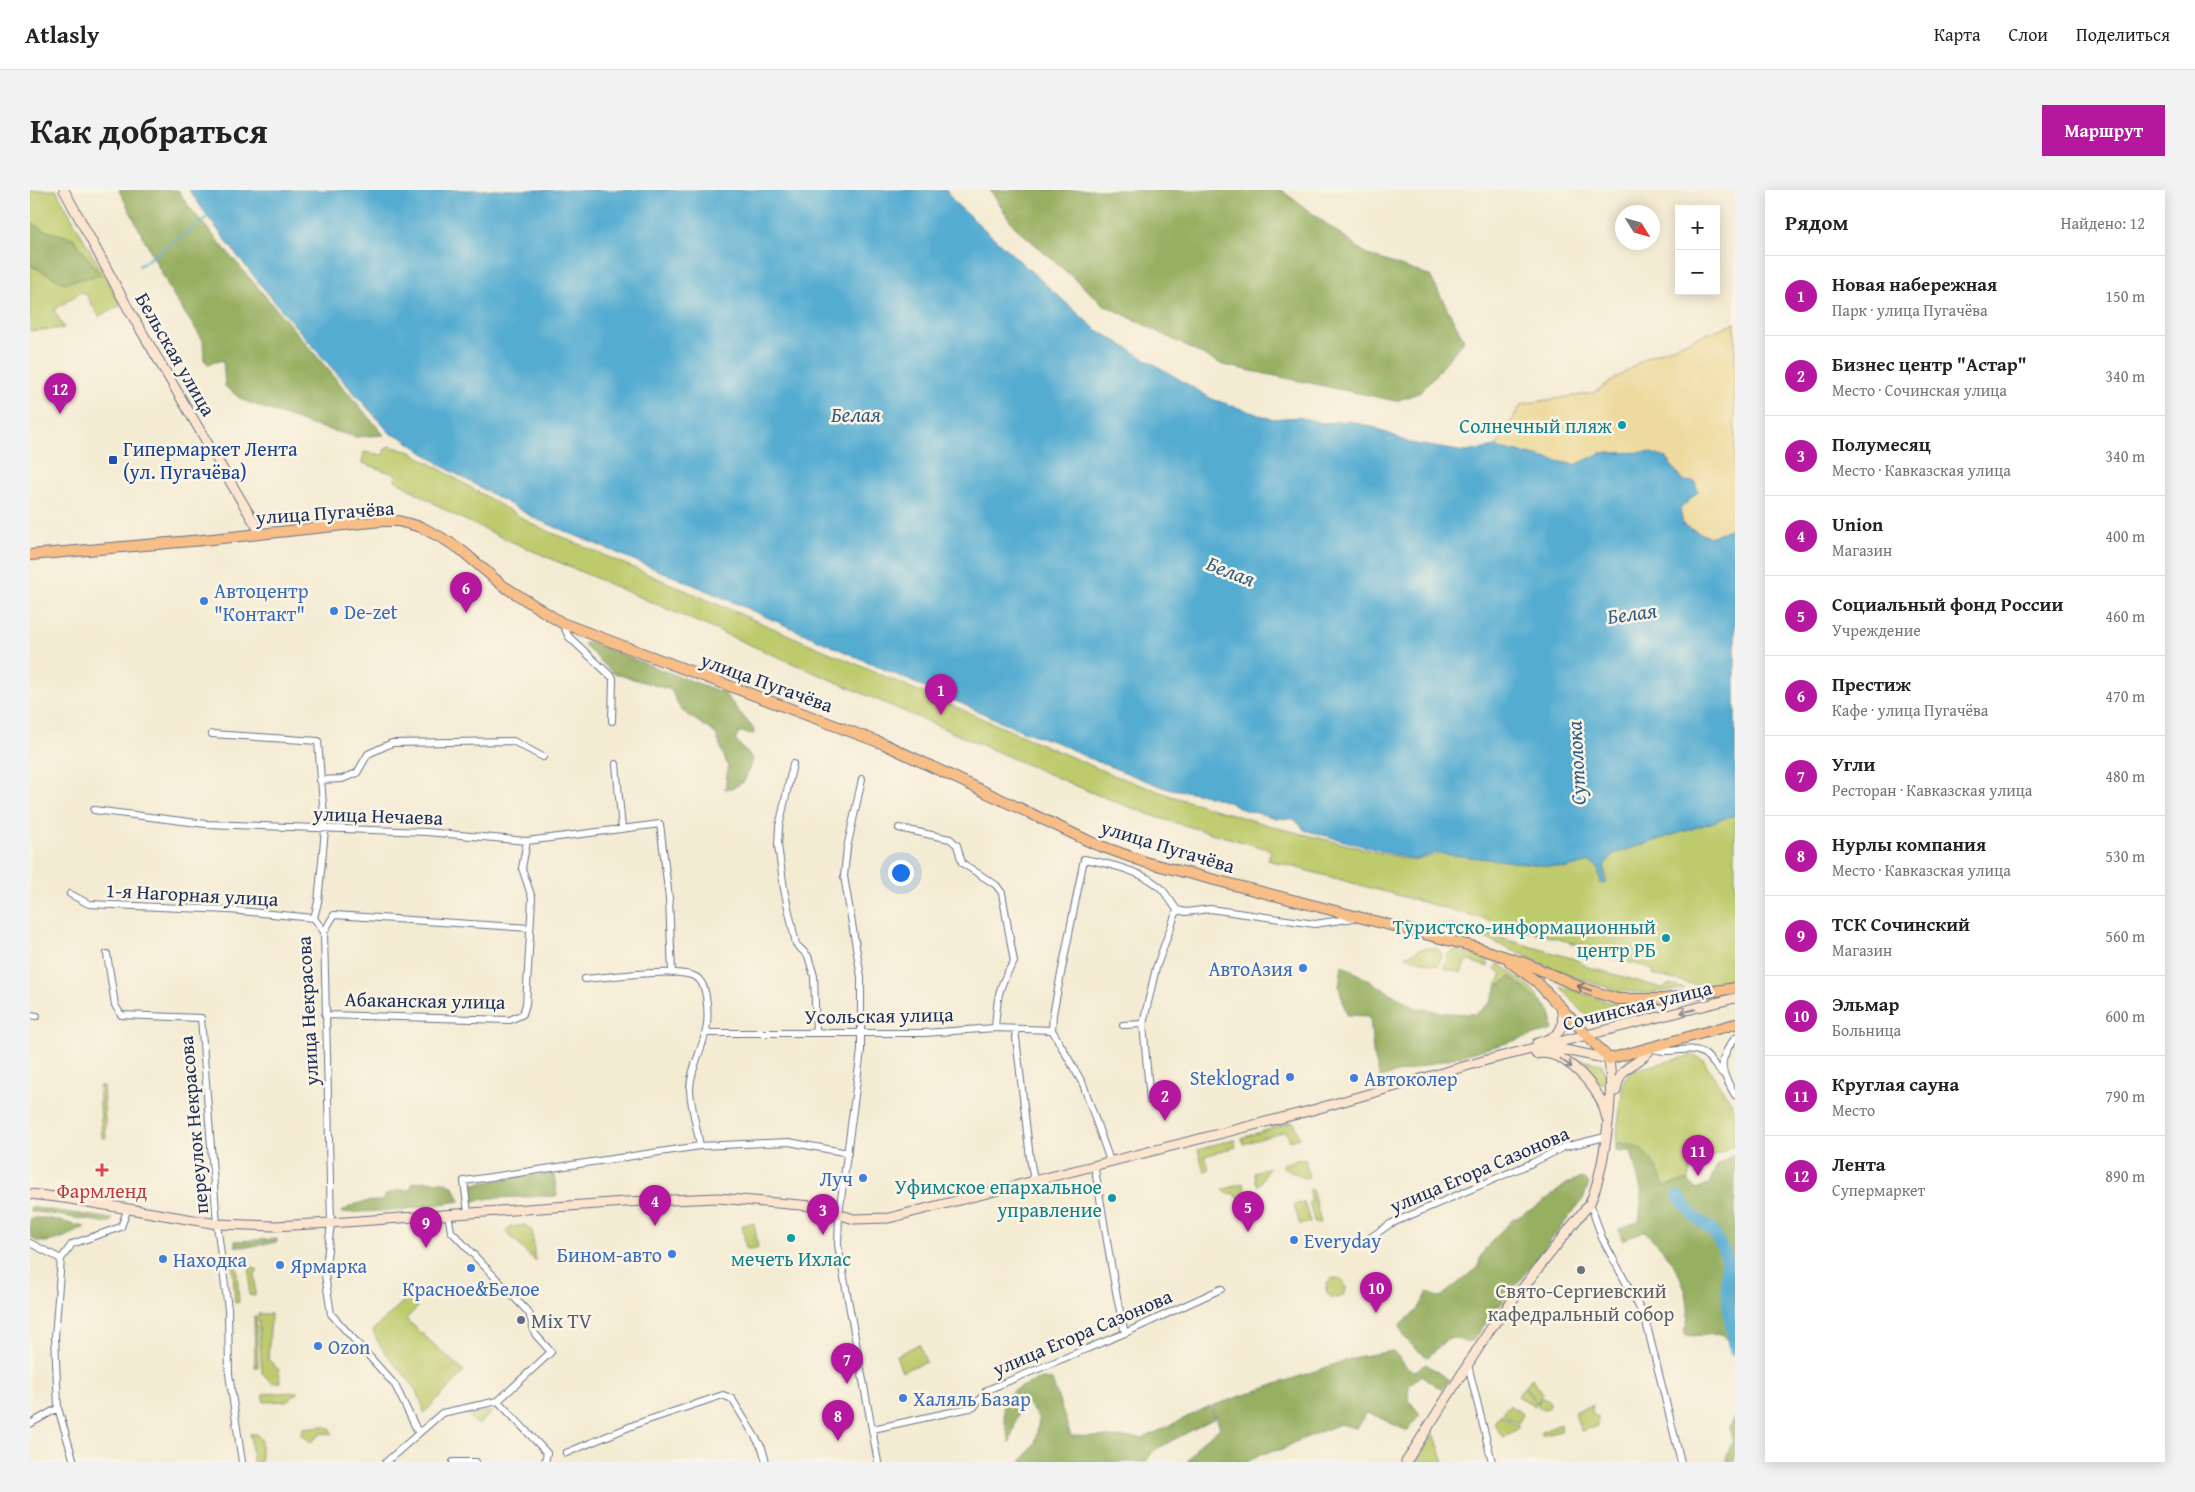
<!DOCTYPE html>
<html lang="ru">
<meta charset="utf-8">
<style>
:root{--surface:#fff;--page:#f2f2f2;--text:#222;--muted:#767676;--line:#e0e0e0;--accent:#b5179e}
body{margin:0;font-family:"Gentium Book Plus",serif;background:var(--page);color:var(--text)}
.controls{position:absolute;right:15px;top:15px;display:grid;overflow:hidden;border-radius:0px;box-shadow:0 2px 12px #0003}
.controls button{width:45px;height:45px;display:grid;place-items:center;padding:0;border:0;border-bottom:1px solid var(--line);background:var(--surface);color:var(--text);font:25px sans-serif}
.compass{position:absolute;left:1585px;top:15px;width:45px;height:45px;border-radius:50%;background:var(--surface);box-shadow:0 2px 12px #0003;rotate:127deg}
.you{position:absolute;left:870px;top:682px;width:18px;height:18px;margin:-12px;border:4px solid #fff;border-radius:50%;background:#1a73e8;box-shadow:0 0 0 8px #1a73e833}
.badge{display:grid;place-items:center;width:32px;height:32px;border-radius:50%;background:var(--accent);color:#fff;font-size:16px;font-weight:700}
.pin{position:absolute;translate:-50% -41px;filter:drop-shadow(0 1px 2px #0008)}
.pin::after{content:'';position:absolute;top:26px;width:18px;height:15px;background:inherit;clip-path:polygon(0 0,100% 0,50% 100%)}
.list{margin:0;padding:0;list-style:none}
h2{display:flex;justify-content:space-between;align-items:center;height:65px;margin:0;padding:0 20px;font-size:21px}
h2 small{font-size:16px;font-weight:400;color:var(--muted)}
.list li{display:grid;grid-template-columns:32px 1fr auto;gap:15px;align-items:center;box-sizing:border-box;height:80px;padding:0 20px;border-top:1px solid var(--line)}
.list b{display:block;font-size:19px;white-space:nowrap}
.list p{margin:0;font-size:16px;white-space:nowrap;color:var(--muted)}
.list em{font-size:16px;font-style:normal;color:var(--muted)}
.map{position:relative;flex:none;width:1705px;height:1272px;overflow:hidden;border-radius:0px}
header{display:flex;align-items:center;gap:30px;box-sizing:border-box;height:70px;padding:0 25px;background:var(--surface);border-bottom:1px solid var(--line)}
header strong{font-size:24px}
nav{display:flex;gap:28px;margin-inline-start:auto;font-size:18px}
.intro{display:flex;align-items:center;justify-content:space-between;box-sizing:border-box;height:120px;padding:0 30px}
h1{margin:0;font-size:35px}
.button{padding:12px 22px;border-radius:0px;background:var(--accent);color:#fff;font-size:18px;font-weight:700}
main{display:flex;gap:30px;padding:0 30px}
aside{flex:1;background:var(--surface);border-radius:0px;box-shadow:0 2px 12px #0003}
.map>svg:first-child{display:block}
</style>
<header>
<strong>Atlasly</strong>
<nav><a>Карта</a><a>Слои</a><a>Поделиться</a></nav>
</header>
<div class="intro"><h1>Как добраться</h1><a class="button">Маршрут</a></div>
<main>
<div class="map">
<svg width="1705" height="1272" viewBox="0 0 1705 1272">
<rect width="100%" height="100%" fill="#fcf5e5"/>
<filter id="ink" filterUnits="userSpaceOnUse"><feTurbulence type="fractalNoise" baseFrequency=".02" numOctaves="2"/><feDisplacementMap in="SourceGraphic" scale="10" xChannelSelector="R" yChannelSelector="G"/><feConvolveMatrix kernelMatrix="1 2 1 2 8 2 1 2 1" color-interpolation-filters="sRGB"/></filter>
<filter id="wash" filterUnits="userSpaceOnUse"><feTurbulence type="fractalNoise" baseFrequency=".0096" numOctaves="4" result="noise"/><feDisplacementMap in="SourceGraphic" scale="20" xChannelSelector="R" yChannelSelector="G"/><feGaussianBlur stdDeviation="1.12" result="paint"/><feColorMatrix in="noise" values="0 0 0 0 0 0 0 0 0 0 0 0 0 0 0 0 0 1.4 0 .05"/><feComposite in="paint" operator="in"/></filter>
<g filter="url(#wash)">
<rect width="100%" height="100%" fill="#f4ebd3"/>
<!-- green -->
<path fill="#becb6d" stroke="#6c7d66" d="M0,0H26L91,115L69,126L55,103L51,102L24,120L34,138L0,141Z
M359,256L381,262L504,335L1083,585L1144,607L1248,638L1384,671L1413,663L1537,678L1560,672L1568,677L1571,694L1576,693L1574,676L1583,664L1705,625V790L1670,796L1624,785L1621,778L1567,764L1565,769L1561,765L1565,759L1238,670L1241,660L1129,628L1065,604L480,351L424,325L365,290L367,285L332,273L334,262L353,265L355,259Z
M1412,734L1435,738L1545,769L1558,777L1632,798L1640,794L1655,799L1616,803L1588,801L1535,784L1457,749L1403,735Z
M1394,758H1407L1412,763L1408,776L1375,766Z
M1426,760L1458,770V777L1436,770L1431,783L1414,778L1418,764Z
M1470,774L1500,797L1521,822L1480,786L1472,795L1468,794L1472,783L1464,779L1466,775Z
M1530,796L1585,814H1641L1590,828L1567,831L1552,822Z
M1663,865L1674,871L1705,919V954C1690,965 1678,967 1662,974L1658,990L1635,996C1625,973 1613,953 1586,953L1593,892L1598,884L1604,880Z
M1538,868L1572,874L1576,888L1575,892L1568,894L1564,892Z
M69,896H73L76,948H72Z
M1262,932L1265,934L1269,948L1260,951L1256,941L1213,954L1212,948Z
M1204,949L1206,957L1175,966L1179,980L1174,981L1168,960Z
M1275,968L1279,987L1274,988L1253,977L1252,974Z
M1239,977L1229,995H1227L1224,982Z
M1213,993L1216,1005L1214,1008L1207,1007L1203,1003L1198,1004L1193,1000Z
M1282,999L1291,1032L1285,1034L1279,1012L1282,1011L1279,1000Z
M1274,1012L1280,1032L1270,1035L1264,1015Z
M724,1033L728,1058L716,1059L712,1035Z
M495,1035L502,1041L505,1071L476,1042L480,1037Z
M202,1064H206L209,1112L205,1113Z
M222,1076L228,1080L225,1084V1106L219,1105L220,1077Z
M1296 1098a10 10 0 1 1 20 0a10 10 0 1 1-20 0Z
M378,1107L388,1117L376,1129L434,1182L394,1223C389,1188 353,1172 343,1140Z
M228,1124H241L238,1169L249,1180L250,1192L242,1193L232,1183Z
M224,1126H226L228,1177H225Z
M889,1154L896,1172L872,1181L866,1166Z
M1502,1188L1513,1203L1507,1213L1495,1196Z
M1494,1197L1506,1214L1505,1216L1488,1206Z
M268,1202L257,1211L234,1212L233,1204Z
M1508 1214a6 6 0 1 1 12 0a6 6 0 1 1-12 0Z
M1479,1215L1493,1224L1489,1232L1487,1233L1473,1224V1221Z
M1563,1215L1561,1223L1568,1227V1236L1551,1241L1544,1222Z
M462,1222L448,1235L436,1223Z
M1470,1224L1489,1237L1473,1248L1464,1233Z
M1530,1234L1531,1241L1511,1246L1510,1243Z
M294,1236L300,1238L302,1244L292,1243L281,1252L270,1244L273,1238Z
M1404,1243L1414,1272H1386Z
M220,1244H226L231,1249V1272H223Z"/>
<!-- forest -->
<path fill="#96af60" stroke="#586f5f" d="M89,0H148L159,17L354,245L326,247L281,235L212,210L195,196L193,170L178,174L174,170L173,150L144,107Z
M960,0H1251L1338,65L1400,86L1434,150L1391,202L1366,211L1193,175L1073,114L984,36Z
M0,31L13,40L43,48L71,85L34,93L0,75Z
M558,452L694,503L723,538L724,544L709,542L705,550L723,569L714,592L701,599H695L698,577L686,544L651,520L641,500L583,483L557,458L554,454Z
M1312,775L1386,818L1418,823L1446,824L1461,812L1468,794L1472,795L1480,786L1521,822L1523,840L1350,888L1343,862L1340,826L1317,825L1309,797Z
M1586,953C1616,953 1623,971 1635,996L1658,990L1667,1000L1679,994L1686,977L1705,963V1157L1692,1144L1656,1146L1654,1141C1669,1107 1641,1062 1614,1042L1592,1050L1589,1039L1609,1031L1612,1004L1601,961H1586Z
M501,985H524L527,1006L461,1008L439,1012V995Z
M1551,988L1556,990L1559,994L1553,1009L1442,1151L1438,1153L1424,1148L1417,1149L1398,1167C1387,1161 1370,1147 1370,1134L1388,1120L1398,1102L1407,1107L1412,1106L1448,1077L1451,1066L1462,1050L1481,1031L1509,1015L1539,992Z
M394,991L414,992L424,997L430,1011L370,1020L311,1023C324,1012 335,1011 352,1011L355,1005L368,1000H380L383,993Z
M0,1017L83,1029L79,1033L0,1021Z
M0,1028H17L55,1037C44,1043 6,1063 0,1044C0,1040 0,1032 0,1028Z
M247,1049V1052L217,1057L205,1056V1051Z
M1363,1161L1378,1178L1385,1181L1396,1174L1419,1190L1412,1200L1391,1185L1379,1195L1378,1209L1390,1224L1378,1241C1362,1235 1354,1228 1337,1223L1326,1238L1310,1234L1263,1253L1254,1259L1230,1264L1218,1272H1157L1170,1253L1190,1238L1182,1216L1326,1167Z
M1012,1189L1022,1190L1041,1246L1114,1248L1180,1216L1185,1228L1124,1260L1116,1272H991L1005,1254L1009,1229L998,1214L990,1215L980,1253C969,1207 966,1205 1012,1189Z
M1705,1225V1272H1698L1696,1268L1702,1252L1700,1238Z"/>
<!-- sand -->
<path fill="#eeda9e" stroke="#84847e" d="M1705,133V337L1679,347L1653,335L1650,319L1668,302L1653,291L1636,268L1571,263L1545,275L1466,257L1492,214L1564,203L1619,166Z"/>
<!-- water -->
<path fill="#54acd1" stroke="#386e98" d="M159,0H916L924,12L1064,138L1182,209L1242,229L1268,227L1293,233L1319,231L1346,238L1380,253L1435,262L1466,257L1545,275L1571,263L1618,262L1636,268L1653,291L1665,292L1668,302L1650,319L1653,335L1679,347L1705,337V625L1583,664L1574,676L1576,693L1571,694L1568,677L1560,672L1537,678L1405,663L1385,670L1274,640L1271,635L1263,629L1246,628L1212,619L1201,613L1173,604L1135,598L1056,567L1031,554L993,541L678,401L506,329L414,277L371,247L361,244C290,165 219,87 159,0Z"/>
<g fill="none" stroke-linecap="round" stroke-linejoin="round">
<!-- stream -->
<path stroke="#54acd1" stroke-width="2" d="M109,76L178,27"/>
<!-- river -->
<path stroke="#54acd1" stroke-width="12" d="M1648,1006L1663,1025L1683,1041L1696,1065L1698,1117L1705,1160"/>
</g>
</g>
<g filter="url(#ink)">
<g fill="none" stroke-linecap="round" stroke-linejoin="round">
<!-- street casing -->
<g stroke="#677187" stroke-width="8">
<path id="street" d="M532,433L539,447L583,488L582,531
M182,544L288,551L295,640L288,712L284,728L294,742L301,1033L295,1085L301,1124L365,1195L388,1242
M586,574L592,639
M763,574L749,637L748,655L754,699L766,754L778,766L784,786L786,842
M832,589L817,658L814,686L831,787V861L809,1024L808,1055L848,1272
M290,590L312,589L327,583L338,564L362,553L483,551L513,567
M64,620L176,634L396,642L497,651L630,634L639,708L642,783
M869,638L920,649L927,655L932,673L966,695L972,703L984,772C968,795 967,810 965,838
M40,704L59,714L199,720L284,728
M294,742L304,725L500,738
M77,764L85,815L91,825L171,828L187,1034L198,1119L199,1184L212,1272
M555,789C578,787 648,777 666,787C679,794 679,831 675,844C671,862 660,881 660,900C661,918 667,938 670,956
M0,825L7,826
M295,825L480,830L493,824L496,814L502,708L492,678L497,651
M1093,835L1113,834
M985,839L1000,968L1004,991
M676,843H894L965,838L1022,840
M1705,848C1686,872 1691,881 1705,905
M1621,858C1638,866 1658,854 1673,863C1681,868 1686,878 1693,884
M1120,911L1113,834L1126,778L1147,720
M1080,971L1053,894L1022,840L1023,824L1054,669C1076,673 1114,682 1131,698C1137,705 1142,713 1147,720L1156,722L1180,719L1285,734L1324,728
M1064,975C1075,1031 1081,1088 1095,1143
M1560,1013L1572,1048L1615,1128L1651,1272
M438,1023L434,991L670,956L759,952L818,963
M1340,1048L1360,1034L1502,973L1534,957L1575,947
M0,1053L31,1069
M1438,1175L1462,1272
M468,1211L517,1263L515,1272
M0,1234L28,1218
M843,1239L944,1217L957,1200L1095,1143L1191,1099
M536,1263L609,1233L693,1205L702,1209L732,1258L736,1272
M44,1272L28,1218L25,1147L31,1069L42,1054L91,1037L98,1018
M356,1272L412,1223L468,1211L521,1162L505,1144L499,1123L421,1041L418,1024
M423,1272H446"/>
</g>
<!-- secondary casing -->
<g stroke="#677187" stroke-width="11">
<path id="secondary" d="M34,0L99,120L231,344
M1507,853C1529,847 1536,840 1531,817
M1506,864C1530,858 1558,888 1569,907C1573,913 1575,922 1577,929
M1586,901C1590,871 1609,878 1621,858
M0,1004L34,1008L187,1034L244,1036L301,1033L595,1012L688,1008L782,1016L824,1029L859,1028L1279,921L1457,870L1705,808
M1376,1272L1461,1138L1560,1013C1575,978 1584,906 1579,869L1520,857"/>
</g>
<!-- primary casing -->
<g stroke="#677187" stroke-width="12">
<path id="primary" d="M0,365L173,350L351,331H368L391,337L412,348L430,359L472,395L532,433L854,554L1065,654L1115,672L1445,757L1497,774L1550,797L1587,809H1634L1705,798
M1480,772L1506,791L1579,869L1705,834"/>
</g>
<!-- street -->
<use href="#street" stroke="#fff" stroke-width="6"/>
<!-- secondary -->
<use href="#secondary" stroke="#fce5cf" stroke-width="9"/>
<!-- primary -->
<use href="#primary" stroke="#f7be88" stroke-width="10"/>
</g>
<!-- one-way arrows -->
<defs><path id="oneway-shaft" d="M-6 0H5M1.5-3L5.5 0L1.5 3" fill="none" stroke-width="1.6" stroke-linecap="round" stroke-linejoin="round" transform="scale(1.25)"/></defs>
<use stroke="#7e6f71" href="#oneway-shaft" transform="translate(1554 798) rotate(-160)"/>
<g stroke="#8c8a96">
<use href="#oneway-shaft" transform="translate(1658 821) rotate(166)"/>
<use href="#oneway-shaft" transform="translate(1536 873) rotate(37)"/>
</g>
</g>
<!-- markers -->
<g fill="#0f9aa8" stroke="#fcf5e5" stroke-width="2">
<circle cx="1592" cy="235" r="5"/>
<circle cx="1636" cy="748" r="5"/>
<circle cx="1082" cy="1008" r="5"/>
<circle cx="761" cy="1048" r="5"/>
</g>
<rect fill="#1a4fb4" stroke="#fcf5e5" stroke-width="2" x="78" y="265" width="10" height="10" rx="2.5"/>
<g fill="#3f7fe0" stroke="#fcf5e5" stroke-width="2">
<circle cx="174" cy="411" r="5"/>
<circle cx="304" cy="421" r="5"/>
<circle cx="1273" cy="778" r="5"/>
<circle cx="1260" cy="887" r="5"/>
<circle cx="1324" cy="888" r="5"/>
<circle cx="833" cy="988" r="5"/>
<circle cx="1264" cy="1050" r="5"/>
<circle cx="642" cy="1064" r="5"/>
<circle cx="133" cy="1069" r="5"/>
<circle cx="250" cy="1075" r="5"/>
<circle cx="441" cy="1078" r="5"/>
<circle cx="288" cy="1156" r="5"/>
<circle cx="873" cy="1208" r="5"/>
</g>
<path fill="#e0444e" stroke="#fcf5e5" stroke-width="2" d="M69.5 972.5h5v5h5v5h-5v5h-5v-5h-5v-5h5z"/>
<circle fill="#6b7280" stroke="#fcf5e5" stroke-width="2" cx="1551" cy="1080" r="5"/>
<circle fill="#5c6f8a" stroke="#fcf5e5" stroke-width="2" cx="491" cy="1130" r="5"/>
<g text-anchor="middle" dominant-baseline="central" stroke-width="5" stroke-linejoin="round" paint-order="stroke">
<!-- street labels -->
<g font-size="20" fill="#1b2f5e" stroke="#fcf5e5">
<text transform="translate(146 164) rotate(60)">Бельская улица</text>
<text transform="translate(295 322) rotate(-4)">улица Пугачёва</text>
<text transform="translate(737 492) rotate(20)">улица Пугачёва</text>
<text transform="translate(348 625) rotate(2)">улица Нечаева</text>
<text transform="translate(1138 656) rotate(17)">улица Пугачёва</text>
<text transform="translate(162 704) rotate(3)">1-я Нагорная улица</text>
<text transform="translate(395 810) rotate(1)">Абаканская улица</text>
<text transform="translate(1607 815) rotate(-14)">Сочинская улица</text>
<text transform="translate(277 821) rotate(-93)">улица Некрасова</text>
<text transform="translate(849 825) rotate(-1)">Усольская улица</text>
<text transform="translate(163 935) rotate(-95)">переулок Некрасова</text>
<text transform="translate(1449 979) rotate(-23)">улица Егора Сазонова</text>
<text transform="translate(1052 1142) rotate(-23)">улица Егора Сазонова</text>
</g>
<!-- culture labels -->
<g font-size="20" fill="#0d838f" stroke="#fcf5e5" text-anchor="end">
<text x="1582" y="235">Солнечный пляж</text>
<text x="1626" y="736">Туристско-информационный<tspan x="1626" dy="23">центр РБ</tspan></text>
<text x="1072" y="996">Уфимское епархальное<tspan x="1072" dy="23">управление</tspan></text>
<text x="761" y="1068" text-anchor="middle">мечеть Ихлас</text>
</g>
<!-- transit labels -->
<g font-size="20" fill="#164399" stroke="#fcf5e5" text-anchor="start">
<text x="93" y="258">Гипермаркет Лента<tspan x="93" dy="23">(ул. Пугачёва)</tspan></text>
</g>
<!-- shop labels -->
<g font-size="20" fill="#366cbe" stroke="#fcf5e5" text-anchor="start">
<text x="184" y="400">Автоцентр<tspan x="184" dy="23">"Контакт"</tspan></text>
<text x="314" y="421">De-zet</text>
<text x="1263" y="778" text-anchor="end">АвтоАзия</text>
<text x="1250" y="887" text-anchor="end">Steklograd</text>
<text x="1334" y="888">Автоколер</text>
<text x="823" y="988" text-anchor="end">Луч</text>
<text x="1274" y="1050">Everyday</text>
<text x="632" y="1064" text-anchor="end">Бином-авто</text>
<text x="143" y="1069">Находка</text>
<text x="260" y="1075">Ярмарка</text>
<text x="441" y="1098" text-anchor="middle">Красное&amp;Белое</text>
<text x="298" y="1156">Ozon</text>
<text x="883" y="1208">Халяль Базар</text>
</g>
<!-- health labels -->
<g font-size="20" fill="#be3a42" stroke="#fcf5e5">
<text x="72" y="1000">Фармленд</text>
</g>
<!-- worship labels -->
<g font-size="20" fill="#5b616d" stroke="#fcf5e5">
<text x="1551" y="1100">Свято-Сергиевский<tspan x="1551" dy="23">кафедральный собор</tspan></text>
</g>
<!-- service labels -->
<g font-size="20" fill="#4e5e75" stroke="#fcf5e5" text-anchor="start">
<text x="501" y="1130">Mix TV</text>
</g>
<!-- water labels -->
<g font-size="21" font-style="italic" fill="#2f5b86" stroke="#fcf5e5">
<text x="826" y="224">Белая</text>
<text transform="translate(1201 381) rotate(21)">Белая</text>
<text transform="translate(1602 423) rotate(-8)">Белая</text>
<text transform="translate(1546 573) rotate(-93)">Сутолока</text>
</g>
</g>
</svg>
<div class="controls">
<button>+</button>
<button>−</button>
</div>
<svg class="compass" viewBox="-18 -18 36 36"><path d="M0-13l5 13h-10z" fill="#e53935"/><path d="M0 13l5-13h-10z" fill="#767676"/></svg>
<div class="you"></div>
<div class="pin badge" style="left:911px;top:525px">1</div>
<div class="pin badge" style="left:1135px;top:931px">2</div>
<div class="pin badge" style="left:793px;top:1045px">3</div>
<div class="pin badge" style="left:625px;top:1036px">4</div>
<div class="pin badge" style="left:1218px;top:1042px">5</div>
<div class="pin badge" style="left:436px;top:423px">6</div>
<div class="pin badge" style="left:817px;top:1194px">7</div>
<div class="pin badge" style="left:808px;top:1251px">8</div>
<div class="pin badge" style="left:396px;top:1058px">9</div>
<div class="pin badge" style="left:1346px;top:1123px">10</div>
<div class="pin badge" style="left:1668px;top:986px">11</div>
<div class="pin badge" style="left:30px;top:224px">12</div>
</div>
<aside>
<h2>Рядом<small>Найдено: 12</small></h2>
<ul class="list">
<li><span class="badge">1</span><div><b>Новая набережная</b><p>Парк · улица Пугачёва</p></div><em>150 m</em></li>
<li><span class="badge">2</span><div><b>Бизнес центр &quot;Астар&quot;</b><p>Место · Сочинская улица</p></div><em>340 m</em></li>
<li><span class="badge">3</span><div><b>Полумесяц</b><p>Место · Кавказская улица</p></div><em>340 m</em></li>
<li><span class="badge">4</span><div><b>Union</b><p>Магазин</p></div><em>400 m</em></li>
<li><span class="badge">5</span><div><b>Социальный фонд России</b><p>Учреждение</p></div><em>460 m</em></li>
<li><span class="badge">6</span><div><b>Престиж</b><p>Кафе · улица Пугачёва</p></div><em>470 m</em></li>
<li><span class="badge">7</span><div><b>Угли</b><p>Ресторан · Кавказская улица</p></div><em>480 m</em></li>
<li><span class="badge">8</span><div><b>Нурлы компания</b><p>Место · Кавказская улица</p></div><em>530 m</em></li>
<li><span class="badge">9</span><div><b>ТСК Сочинский</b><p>Магазин</p></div><em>560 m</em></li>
<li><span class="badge">10</span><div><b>Эльмар</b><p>Больница</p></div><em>600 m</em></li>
<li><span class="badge">11</span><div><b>Круглая сауна</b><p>Место</p></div><em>790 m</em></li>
<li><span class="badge">12</span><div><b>Лента</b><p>Супермаркет</p></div><em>890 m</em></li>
</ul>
</aside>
</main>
